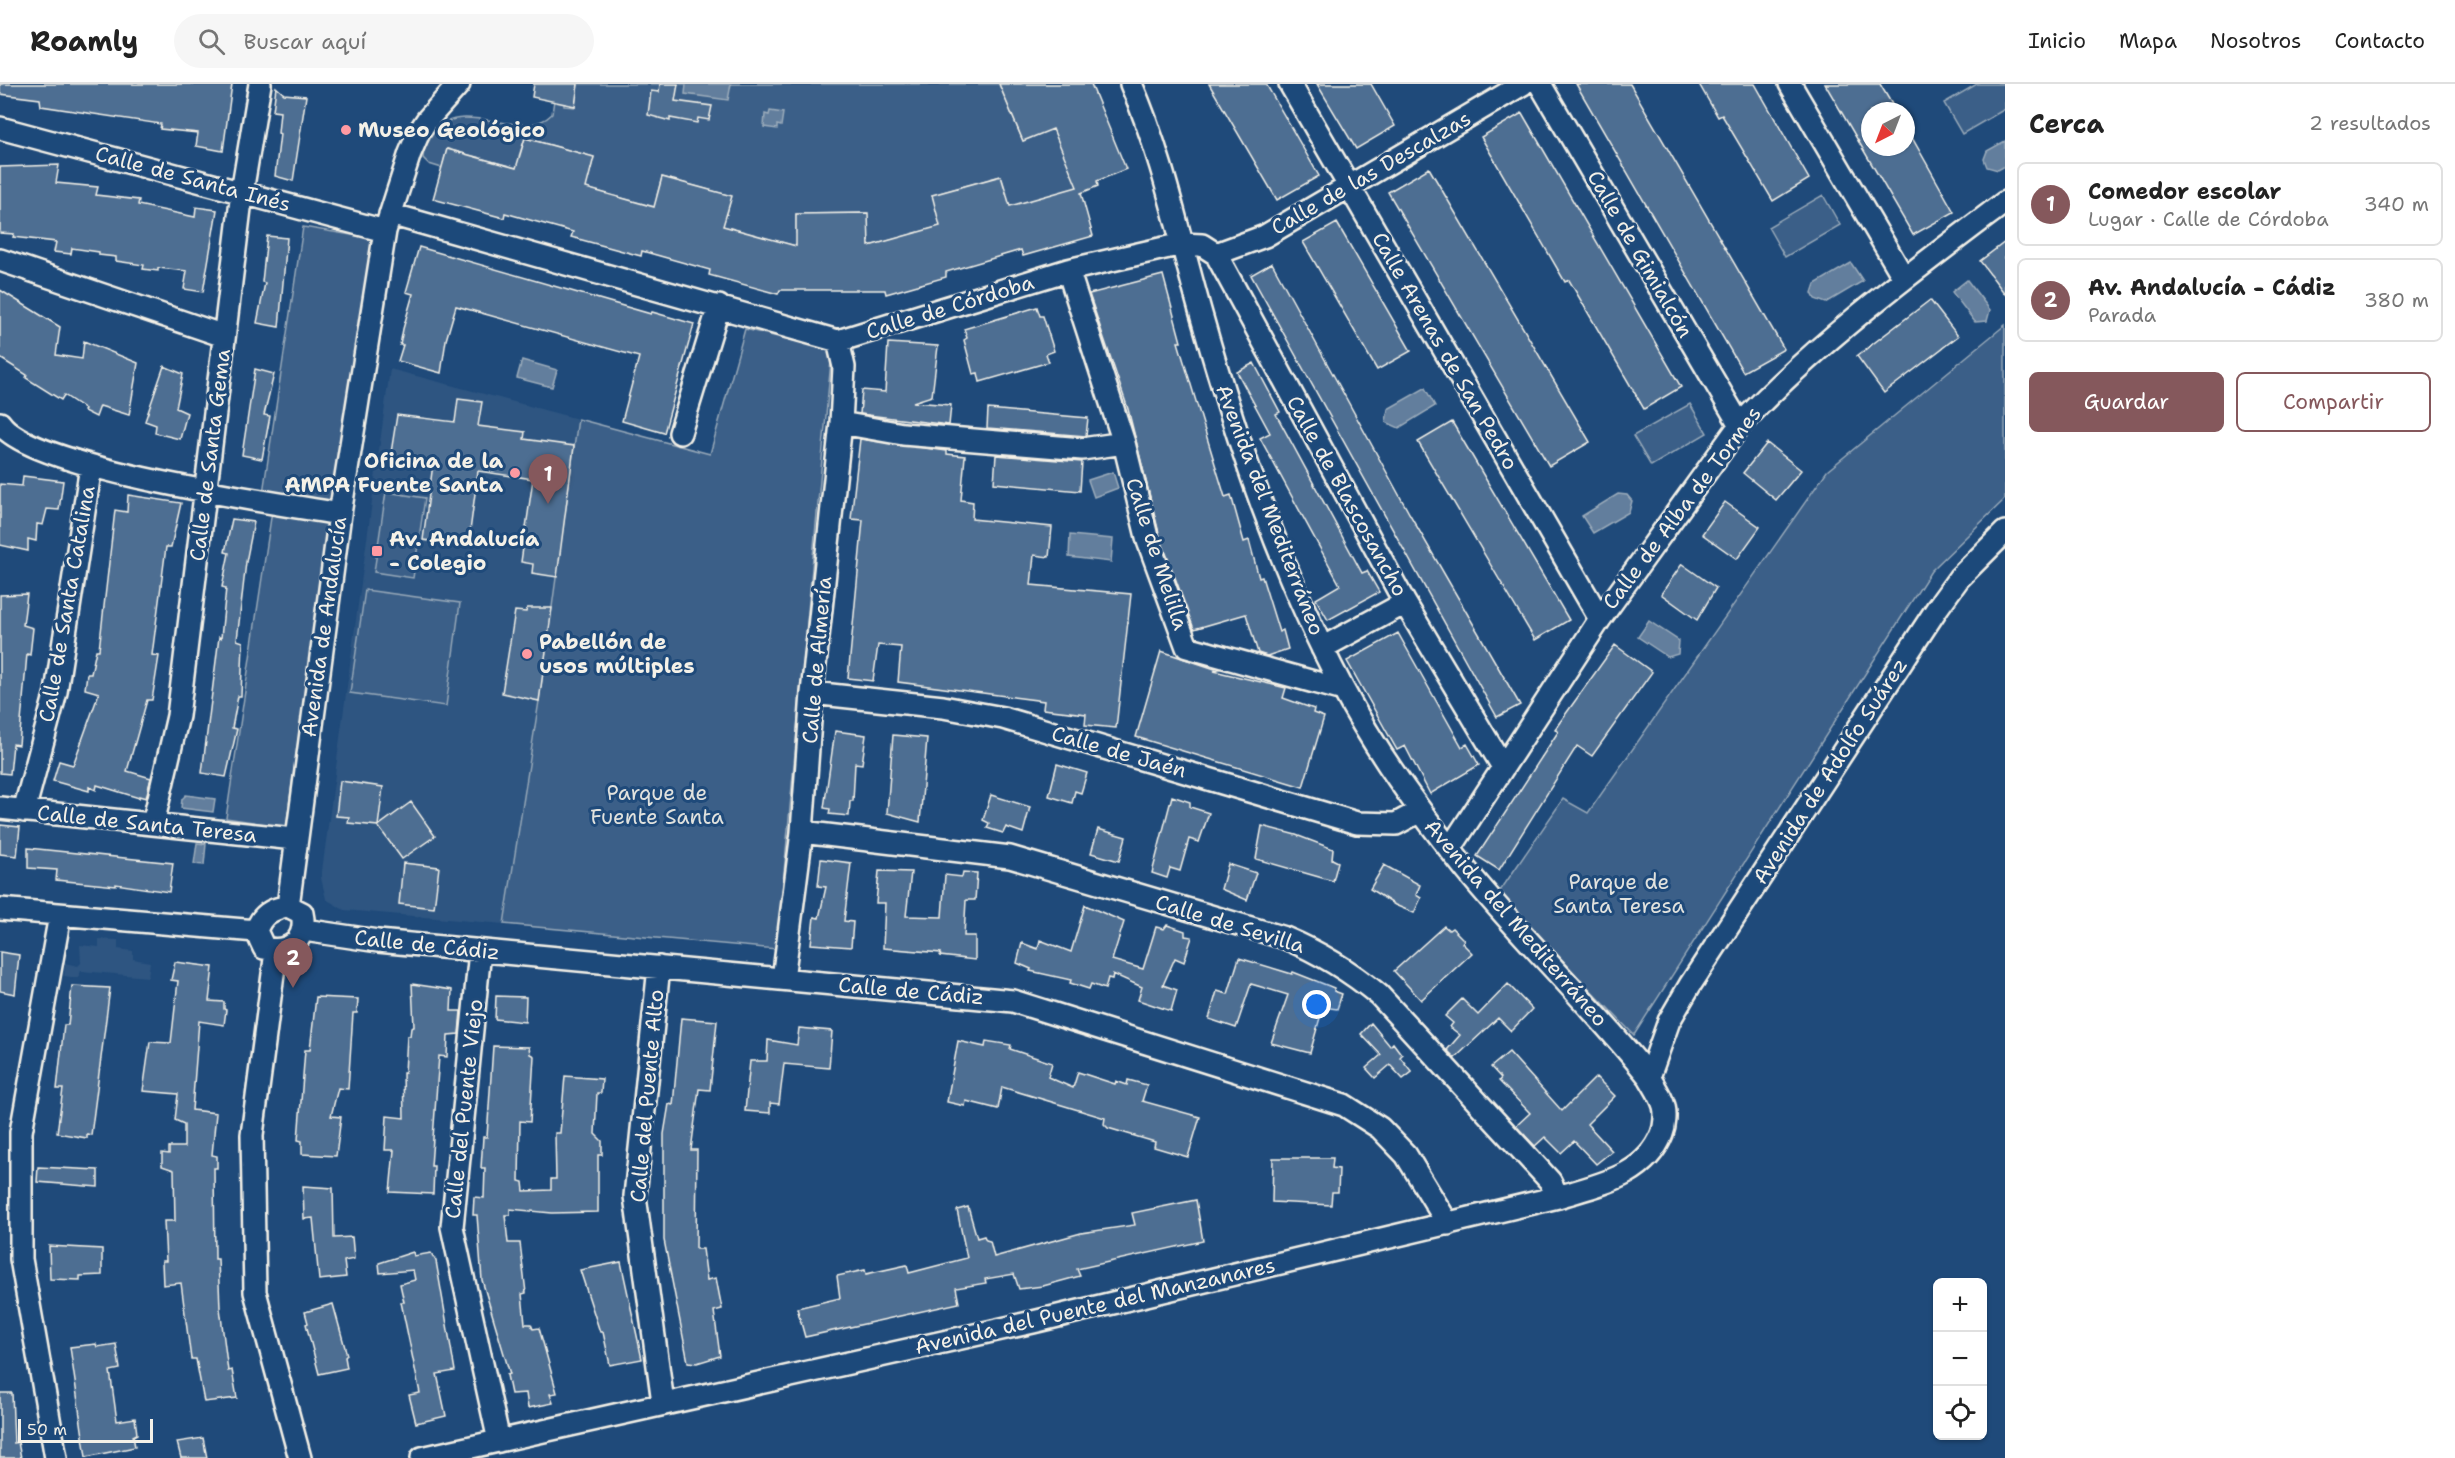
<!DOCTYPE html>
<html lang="es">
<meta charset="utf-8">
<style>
:root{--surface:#fff;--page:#f6f6f6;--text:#222;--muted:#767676;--line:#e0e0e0;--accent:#85585c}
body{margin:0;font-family:"Shantell Sans",sans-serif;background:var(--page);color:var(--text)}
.controls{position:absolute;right:18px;bottom:18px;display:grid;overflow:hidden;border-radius:9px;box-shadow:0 2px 4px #0004}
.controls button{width:54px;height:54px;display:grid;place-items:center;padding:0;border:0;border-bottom:2px solid var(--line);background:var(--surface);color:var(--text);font:30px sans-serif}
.compass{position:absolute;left:1861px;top:18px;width:54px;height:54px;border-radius:50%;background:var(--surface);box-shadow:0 2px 4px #0004;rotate:222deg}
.scale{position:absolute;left:18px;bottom:15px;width:135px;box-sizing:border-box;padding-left:6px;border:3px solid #f4f1e8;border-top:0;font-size:16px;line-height:21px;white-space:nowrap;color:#f4f1e8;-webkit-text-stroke:4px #1f4a7a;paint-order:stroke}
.you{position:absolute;left:1317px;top:921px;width:21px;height:21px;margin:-15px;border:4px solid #fff;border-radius:50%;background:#1a73e8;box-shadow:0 0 0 9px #1a73e833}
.badge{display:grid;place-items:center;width:39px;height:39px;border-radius:50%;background:var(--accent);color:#fff;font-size:20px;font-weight:700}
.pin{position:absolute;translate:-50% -50px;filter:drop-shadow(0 2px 3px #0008)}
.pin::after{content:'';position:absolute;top:32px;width:21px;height:18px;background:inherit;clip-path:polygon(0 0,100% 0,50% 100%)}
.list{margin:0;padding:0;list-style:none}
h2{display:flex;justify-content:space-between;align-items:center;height:78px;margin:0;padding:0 24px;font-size:26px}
h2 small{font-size:20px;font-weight:400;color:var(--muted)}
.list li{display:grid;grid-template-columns:39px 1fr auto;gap:18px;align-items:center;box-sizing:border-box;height:84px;margin:0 12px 12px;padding:0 12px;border:2px solid var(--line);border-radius:9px}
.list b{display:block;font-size:22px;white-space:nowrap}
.list p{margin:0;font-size:20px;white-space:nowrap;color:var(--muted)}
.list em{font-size:20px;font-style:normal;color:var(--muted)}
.actions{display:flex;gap:12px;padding:18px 24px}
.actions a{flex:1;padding:14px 0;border:2px solid var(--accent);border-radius:9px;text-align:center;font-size:21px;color:var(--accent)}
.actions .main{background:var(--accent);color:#fff}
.icon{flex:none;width:33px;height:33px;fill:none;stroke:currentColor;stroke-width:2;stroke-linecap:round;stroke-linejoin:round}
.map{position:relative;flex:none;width:2005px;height:1374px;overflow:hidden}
header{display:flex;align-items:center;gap:36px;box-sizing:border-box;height:84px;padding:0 30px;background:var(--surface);border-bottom:2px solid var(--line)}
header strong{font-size:28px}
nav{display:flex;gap:33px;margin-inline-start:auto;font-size:21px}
.search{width:420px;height:54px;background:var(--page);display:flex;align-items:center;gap:15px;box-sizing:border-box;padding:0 21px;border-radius:33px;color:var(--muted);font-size:22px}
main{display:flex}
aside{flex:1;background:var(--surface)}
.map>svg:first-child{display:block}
</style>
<header>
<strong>Roamly</strong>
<div class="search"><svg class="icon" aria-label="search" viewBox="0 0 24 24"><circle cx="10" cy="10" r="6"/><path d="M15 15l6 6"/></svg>Buscar aquí</div>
<nav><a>Inicio</a><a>Mapa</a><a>Nosotros</a><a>Contacto</a></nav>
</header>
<main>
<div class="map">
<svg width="2005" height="1374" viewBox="0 0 2005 1374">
<rect width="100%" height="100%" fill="#1f4a7a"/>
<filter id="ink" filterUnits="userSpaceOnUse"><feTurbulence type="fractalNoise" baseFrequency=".0167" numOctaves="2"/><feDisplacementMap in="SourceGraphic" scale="12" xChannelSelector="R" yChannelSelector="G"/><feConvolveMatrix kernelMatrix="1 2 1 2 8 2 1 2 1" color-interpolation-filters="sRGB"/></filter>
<g filter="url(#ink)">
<!-- built -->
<path fill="#2d5581" d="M390,285L578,335L539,617L504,840L344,826L326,815L321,794Z
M99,855L118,856V865L133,867V875L150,878L148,893L81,887L78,894L64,892L65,879L78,882L81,879L80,861L99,863Z"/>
<!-- green -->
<path fill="#3a5f88" stroke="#97a8b8" stroke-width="1.5" d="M578,0H999L1023,57L1033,53L1046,27L1081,110L998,126L995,113L1007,110L1001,92L932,111L952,139L873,161H856L868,148L867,129L796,130V149H808V161H792L711,139L715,127L727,130L731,112L662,93L657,111L666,126L574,101L578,89L589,91L594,73L525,54L519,72L531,76L528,87L447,65L442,84L429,80L423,74C423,66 427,60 431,53C456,8 522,61 552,30L554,16L564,17V22L575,23Z
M1977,0H2005V25L1962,50L1944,19Z
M1823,111L1840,141L1785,173L1768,143Z
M303,143L376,155L335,420L263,409Z
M2005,241V415L1931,487L1634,951L1498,810L1563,715L1588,729L1827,387Z
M745,245L832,266L777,865L504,840L539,617L578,335L710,370Z
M1690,320L1707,349L1651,382L1633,352Z
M386,408L425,414L413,494L374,488Z
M272,427L329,437L286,743L226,734Z
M365,506L460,519L446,622L350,609Z"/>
<!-- water -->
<path fill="#627e9d" stroke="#9cacbb" stroke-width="1.5" d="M686,0H731L728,16L685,10Z
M770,27L783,29L781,42L777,41V45L764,43L765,30L769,31Z
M2005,57V82L1998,86L1987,83L1984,75L1987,67Z
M1851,179L1863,197L1826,219L1815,215L1812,209L1815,200Z
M1967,196L1990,226L1987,237L1975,238L1952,208Z
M522,276L557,286L552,303L517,294Z
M1425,304L1435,322L1399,344L1386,338L1388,325Z
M1113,388L1118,404L1094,413L1088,396Z
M1618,410L1627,411L1632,417L1629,428L1593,449L1582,432Z
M1070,451L1113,455L1111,478L1069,473Z
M1649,537L1679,557L1678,570L1668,573L1638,553Z
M186,711L215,715L213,728L181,724L182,715Z
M197,759L206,760L204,781L194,780Z"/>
<!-- building -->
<path fill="#4d6e92" stroke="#f4f1e8" stroke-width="1.5" d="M0,0H232L223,67L196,62L198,49L160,45L161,40L41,22L40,15L0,10Z
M534,0H578L575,22L532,13Z
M660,0H678L675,17L712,22L709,36L698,34L697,39L670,34V37L648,31L651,7L659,8Z
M999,0H1091L1126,85L1097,97L1098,102L1081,109L1093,152L1023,172L1021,166L946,188V193L886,210L885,206H780L778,210L709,191L710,186L642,167L641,172L571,153L573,148L505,129L504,134L433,115L447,65L516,84L525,54L594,73L586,104L654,123L662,93L732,112L723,142L796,162V130L868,129L869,162L940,142L932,111L1001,92L1010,122L1077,103L1053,45L1023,57Z
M1209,0H1266L1319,92L1277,116Z
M1317,0H1371L1395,42L1356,65Z
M1576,0H1630L1784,265L1743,288Z
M1699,0H1755L1809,95L1773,117L1722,31L1718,33Z
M1825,0H1880L1896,27H1870V63H1906V43L1954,128L1913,151Z
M276,3L284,10L306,12L293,97L275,92L280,50L278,49L280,28L273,27Z
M1522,29L1681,303L1644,325L1569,196L1565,198L1481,53Z
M59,81L56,99L98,103L96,111L139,116L138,121L195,133L196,123L217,126L203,208L184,205L187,187L158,184V187L143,185L144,181L116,177V173L99,171V168L72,164L71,170L54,168L56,158L13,153L14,150L0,149V83Z
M1429,84L1590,358L1549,382L1388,108Z
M1337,139L1411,267L1377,286L1303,158Z
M267,152L287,154L279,243L257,239L265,199L262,198Z
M2005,158V210L1980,177Z
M419,163L651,230L652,228L694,240L664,349L622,337L639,273L456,222L446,256L441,289L398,277L403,261H400L403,245L413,210L406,208Z
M1272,179L1409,429L1520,621L1497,633L1251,191Z
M1163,191L1181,258H1178L1225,413L1231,411L1244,458L1249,456L1259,494L1262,493L1279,548L1283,546L1288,565L1267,572L1258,569L1246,530L1194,545L1160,453L1128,325L1089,210Z
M0,206L60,243L56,271L82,275L84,257L138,279L129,331L100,322L96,333L84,327L85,325L64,311L61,316L26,294L27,291L0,274Z
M1930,216L1958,252L1884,309L1857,272Z
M1037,223L1040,232H1043L1054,267L1046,270L1049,278L980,298L978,289L973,290L964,256L967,254L964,245Z
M888,259L938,262L932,312L913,318L951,321L949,341L860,330L862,306L885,308Z
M1254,279L1280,328L1276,330L1362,489L1367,487L1379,508L1328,536L1316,515L1340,501L1260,354L1270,349L1237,288Z
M164,282L183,290L176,324L187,329L180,355L155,349L156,341L145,337Z
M255,285L274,290L264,331L270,332L262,375L242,371Z
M458,315L482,318L478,342L525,348L524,355L574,362L557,493L532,489L533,480L521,478L533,395L478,387L468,462L423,456L433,380L390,375L397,331L455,338Z
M988,325L1088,334L1086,352L987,344Z
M1452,338L1569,536L1535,556L1418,358Z
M860,355L947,367V370L965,372L961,416L973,418L972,435L1052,443L1049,473L1034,471L1031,501L1131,510L1116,644L1085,641L1086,630L1043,625L1044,617L898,598L901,563L878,561L873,597L848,594L863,436L851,435Z
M1767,359L1801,386L1776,416L1743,389Z
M996,371L1082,378L1080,407L994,399Z
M23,392L63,397L59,426L47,425L43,441L37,440L36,457L28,455V467L0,461V400L22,402Z
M128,411L181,419L171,463H166L152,571L159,572L152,616H147L127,687L151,694L146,714L139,712V714L97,701L96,706L89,703V707L53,697L59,677L73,681L99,609L85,605L87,590H91L96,566H99L115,426L127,428Z
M1725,418L1760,443L1737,475L1702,450Z
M232,435L254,438L246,478L237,556L243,558L241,612H238L232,644L237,645L226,693L202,689L219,553L221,554L226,504L222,503L229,469L225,468Z
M1682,480L1716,504L1697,536L1661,510Z
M27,510L23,541L33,544L30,571L27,570L19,661L13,660L10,690L0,689V511Z
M527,524H552L539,617L502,609L515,527L526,528Z
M1398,549L1462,663L1467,660L1479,681L1430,710L1405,662L1397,666L1347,577Z
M1615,561L1652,588L1592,672L1577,662L1499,786L1477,772L1558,648L1555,645Z
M1161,567L1218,586L1214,587L1286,604L1283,614L1314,625L1313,629L1324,633L1303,703L1136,653Z
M835,647L866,651L862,680L855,679L853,717H850L849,732L829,730L830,725L824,724Z
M893,651L927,654L920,738L887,729Z
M1057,680L1087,689L1081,709L1075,707L1072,719L1049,712Z
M340,697L383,703L378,742L411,718L435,752L402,775L378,742L348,739L349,733L336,732Z
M991,711L1030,723L1023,749L1006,743L1003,749L987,744L989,739L983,736Z
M1172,712L1190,718V723L1209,729L1199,758L1189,755L1180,787L1170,784L1167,794L1152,789Z
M0,741L20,743L17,772L0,770Z
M1262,742L1296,751L1333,765L1332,775L1338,778L1333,797L1256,775Z
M1098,745L1126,753L1119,777L1091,769Z
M28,764L173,779L169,808L116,800V802L56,796L57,786L28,784Z
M821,775L851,779L844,837L853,838L851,863L811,860L814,833L819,834L826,803L818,802Z
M403,779L439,783L434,824L399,820Z
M1228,780L1256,789L1247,816L1221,805Z
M1384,781L1420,801L1416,811L1421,814L1414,829L1395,821L1370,805Z
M879,787L911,788L906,832L942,833L945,791L962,793L963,788L977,789L975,816H966L964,852H975V876L940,872L941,869L883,864L885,819H876Z
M1085,821L1124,838L1112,876L1143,885L1156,843L1164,845L1167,841L1185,847V852L1192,853L1184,878L1175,874L1163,901L1177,906L1171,927L1138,916L1142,903L1113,890L1112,895L1108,894L1105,905L1091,900L1089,905L1070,899L1071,896L1030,887L1031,885L1017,879L1022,859L1038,865L1040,856L1071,868Z
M1444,842L1449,846L1452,844L1464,856L1462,859L1472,869L1421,916L1394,887Z
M0,868L19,871L15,910L0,907Z
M1239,874L1292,890L1293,888L1334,904V907L1342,910L1337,925L1323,923L1310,969L1271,959L1288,911L1251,900L1236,944L1209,935L1217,907L1228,910Z
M175,878L213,883L209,917L224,918V925L226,926L224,941L199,937L192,1026L216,1029L212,1071L217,1072V1084H214L215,1175H218L220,1224L228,1287L232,1286L237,1314L204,1318L196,1275H191L181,1199L163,1201L162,1177H166L164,1137H175L174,1086L162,1082V1069L169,1070V1063H184V1040L175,1036L178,1010L143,1007L150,958L171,959L178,897L171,896Z
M412,900L452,906L451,927H461L459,950L448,951L447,973L439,972L431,1082H434L433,1110L390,1108L394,1066H385L387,1032L404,1034L403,989H405L407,952H410L411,944L414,943Z
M1508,900L1532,925L1511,947L1498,934L1455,974L1447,966L1460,951L1450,943L1453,939L1445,932L1462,915L1478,931Z
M72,902L110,904L91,1051L87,1050V1054L57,1049L63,1005H57L64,941H68Z
M496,912L526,913L525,938L495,935Z
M316,913L358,915L357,929H353L348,1005L338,1004L331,1032L341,1033L336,1072L302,1070V1057L298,1056L305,966H310Z
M681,934L717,937L710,1006L699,1005L691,1066H697L696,1165H703L707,1196L716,1194L722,1225L714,1227L720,1272L697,1279L688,1278L664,1156V1050L669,1020L673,1021Z
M1371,939L1390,962L1393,959L1402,971L1400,973L1412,988L1403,995L1390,981L1375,994L1366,984L1381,971L1361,950Z
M799,944L832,947L829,984L784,980L779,1020L770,1019V1029L745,1027L750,977H767L768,956L797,961Z
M958,957L985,963L986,957L1011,961L1010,965L1052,979L1048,993L1073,1004L1078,988L1115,1000L1116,997L1127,1001L1128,996L1147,1001L1142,1017L1200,1033L1188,1073L1154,1063L1155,1058L1108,1044L1104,1040L1105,1034L1002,1003L998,1025L966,1017L965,1022L947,1018Z
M493,962L529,963L530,970L534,972L530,1038L520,1037L519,1097L523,1098L524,1107L551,1106V1095H556L555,1049H560L565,992L602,995L601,1009H597L595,1050L602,1057V1071H598V1128L552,1129L510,1125V1131H505L508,1159H520L526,1209L522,1210L525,1240H531L533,1245L539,1244L557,1309L550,1310L553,1319L528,1324L526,1309L511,1310L507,1291L510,1290L482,1196L477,1131H473L474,1113L484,1114L485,1084H481L483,1053H487Z
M1509,968L1562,1027L1596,993L1615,1012L1587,1040L1612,1067L1596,1080L1574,1057L1561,1069L1545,1053L1535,1062L1516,1042L1530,1029L1499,997L1501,994L1491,983Z
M1273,1074H1333L1332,1084L1339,1085L1338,1108H1332L1331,1121L1272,1118Z
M38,1083L98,1086V1103L37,1098Z
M303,1102L333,1104L334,1154L352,1153L354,1175L344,1177L346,1193L319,1196L313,1134L304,1135Z
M1196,1116L1203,1157L1077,1185L1080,1192L1043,1202L1019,1205L1014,1190L985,1195L986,1199L956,1204L959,1219L805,1253L797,1224L840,1214L837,1192L865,1186L866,1190L907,1181L909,1189L967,1174L957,1126L968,1123L977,1154L984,1152L986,1156L990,1157L994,1173L1081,1149L1135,1141L1132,1129Z
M49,1162L102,1165V1191L80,1192V1196L50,1195Z
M413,1168L414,1172L431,1169L436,1177L455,1287L437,1290L446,1332L416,1339L409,1311L420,1309L401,1218H404L400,1200L415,1196L413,1186L380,1189L379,1179Z
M621,1178L642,1275L610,1281L603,1248H600L580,1186Z
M333,1220L347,1271L345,1273L347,1284L319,1290L306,1240L308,1239L305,1228Z
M96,1260L97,1263L116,1260L120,1285L110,1287L117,1337L135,1334L137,1350L133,1352L135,1363L86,1373L70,1263Z
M0,1309H12L14,1359L18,1358L21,1374H0Z
M203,1354L207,1374H181L177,1358Z"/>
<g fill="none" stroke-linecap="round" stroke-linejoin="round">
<!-- minor casing -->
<g stroke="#f4f1e8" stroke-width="26">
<path id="minor" d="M1290,0L1600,535
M1540,0L1740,341
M1790,0L1904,194
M0,44L385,147
M390,130L838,257L1068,186L1182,160L1202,161L1216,170L1405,519L1503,683
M1216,170L1265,152L1523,0
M0,176L224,252
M1068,186L1124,359L1148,457L1187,563L1343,606
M0,339C31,385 277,419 340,430
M841,339L903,350L1082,365L1124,359
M680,349L719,222
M1322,564L1405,519
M812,609L943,623L1003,634L1357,739L1396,740L1420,727
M0,724L294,755
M24,727L56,608L91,382
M153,740L178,632L242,108L260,0
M802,748L1010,773L1285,854C1321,869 1350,887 1379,911L1550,1097L1558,1113
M1450,765L1600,535L1740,341C1817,258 1915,186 2005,118
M288,822L340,430L385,147L410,69L419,48L427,36L459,0
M288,822L302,829C308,856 289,870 264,864L256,847C261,831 271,825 288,822Z
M0,825L256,847
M304,846L378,857L1013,917L1344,1021L1380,1044L1406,1071L1448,1140
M276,867L252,1051L255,1208L300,1374
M480,867L452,1143L499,1357
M659,883L635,1112L663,1319
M783,895L802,748L812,609L841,339L844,283L838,257
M1649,993L1669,937L1690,901L1938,523L1959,494L2005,448
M56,1374L21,1175V1048L60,831
M422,1374L1033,1238L1558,1113C1599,1100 1645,1093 1662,1050C1665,1042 1666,1030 1664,1022C1661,1012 1654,1002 1649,993C1592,921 1525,858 1467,787C1421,730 1376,668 1342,603C1280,486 1237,357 1201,230C1179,153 1163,73 1131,0"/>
</g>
<!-- minor -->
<use href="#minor" stroke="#1f4a7a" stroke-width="21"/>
</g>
</g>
<!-- markers -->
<g fill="#ff9aa2" stroke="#1f4a7a" stroke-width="2">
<circle cx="346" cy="46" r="6"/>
<circle cx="515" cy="389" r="6"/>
<rect x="371" y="461" width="12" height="12" rx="3"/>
<circle cx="527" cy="570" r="6"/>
</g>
<g text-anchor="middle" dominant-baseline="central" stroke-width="6" stroke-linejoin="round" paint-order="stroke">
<!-- poi labels -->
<g font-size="21" font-weight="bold" fill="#f4f1e8" stroke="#1f4a7a" text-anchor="start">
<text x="358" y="46">Museo Geológico</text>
<text x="503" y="377" text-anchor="end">Oficina de la<tspan x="503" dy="24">AMPA Fuente Santa</tspan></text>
<text x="389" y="455">Av. Andalucía<tspan x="389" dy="24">- Colegio</tspan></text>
<text x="539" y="558">Pabellón de<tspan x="539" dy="24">usos múltiples</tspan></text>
</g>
<!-- street labels -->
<g font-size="21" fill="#f4f1e8" stroke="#1f4a7a">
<text transform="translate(1371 89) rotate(-30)">Calle de las Descalzas</text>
<text transform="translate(193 95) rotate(15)">Calle de Santa Inés</text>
<text transform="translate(1640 170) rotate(60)">Calle de Gimialcón</text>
<text transform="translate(950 223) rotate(-17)">Calle de Córdoba</text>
<text transform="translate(1445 267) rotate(60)">Calle Arenas de San Pedro</text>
<text transform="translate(210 371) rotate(-83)">Calle de Santa Gema</text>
<text transform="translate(1347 412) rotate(61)">Calle de Blascosancho</text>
<text transform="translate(1682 424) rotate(-53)">Calle de Alba de Tormes</text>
<text transform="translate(1270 426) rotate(69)">Avenida del Mediterráneo</text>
<text transform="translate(1157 470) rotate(72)">Calle de Melilla</text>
<text transform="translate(67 520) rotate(-80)">Calle de Santa Catalina</text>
<text transform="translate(324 543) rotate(-82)">Avenida de Andalucía</text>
<text transform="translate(817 576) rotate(-85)">Calle de Almería</text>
<text transform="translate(1119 668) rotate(16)">Calle de Jaén</text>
<text transform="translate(1830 687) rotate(-57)">Avenida de Adolfo Suárez</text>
<text transform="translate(147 740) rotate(6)">Calle de Santa Teresa</text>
<text transform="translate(1516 839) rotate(49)">Avenida del Mediterráneo</text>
<text transform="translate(1230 840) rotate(17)">Calle de Sevilla</text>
<text transform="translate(427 861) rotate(6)">Calle de Cádiz</text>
<text transform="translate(911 907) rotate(5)">Calle de Cádiz</text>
<text transform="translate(647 1012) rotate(-85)">Calle del Puente Alto</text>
<text transform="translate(464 1025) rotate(-84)">Calle del Puente Viejo</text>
<text transform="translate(1095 1222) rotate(-13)">Avenida del Puente del Manzanares</text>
</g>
<!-- park labels -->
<g font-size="21" fill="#e1e2de" stroke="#1f4a7a">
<text x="657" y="709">Parque de<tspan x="657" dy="24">Fuente Santa</tspan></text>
<text x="1619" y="798">Parque de<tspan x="1619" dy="24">Santa Teresa</tspan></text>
</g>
</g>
</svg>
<div class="controls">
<button>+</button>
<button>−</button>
<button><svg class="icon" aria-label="locate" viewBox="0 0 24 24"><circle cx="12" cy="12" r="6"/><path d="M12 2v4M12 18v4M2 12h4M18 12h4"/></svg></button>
</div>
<svg class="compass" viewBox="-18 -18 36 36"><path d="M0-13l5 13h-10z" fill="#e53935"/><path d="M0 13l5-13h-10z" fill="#767676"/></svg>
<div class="scale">50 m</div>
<div class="you"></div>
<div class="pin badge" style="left:548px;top:420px">1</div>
<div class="pin badge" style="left:293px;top:904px">2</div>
</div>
<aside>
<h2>Cerca<small>2 resultados</small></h2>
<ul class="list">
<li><span class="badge">1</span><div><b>Comedor escolar</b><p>Lugar · Calle de Córdoba</p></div><em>340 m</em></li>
<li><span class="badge">2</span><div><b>Av. Andalucía - Cádiz</b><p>Parada</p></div><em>380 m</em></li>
</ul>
<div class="actions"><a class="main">Guardar</a><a>Compartir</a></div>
</aside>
</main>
